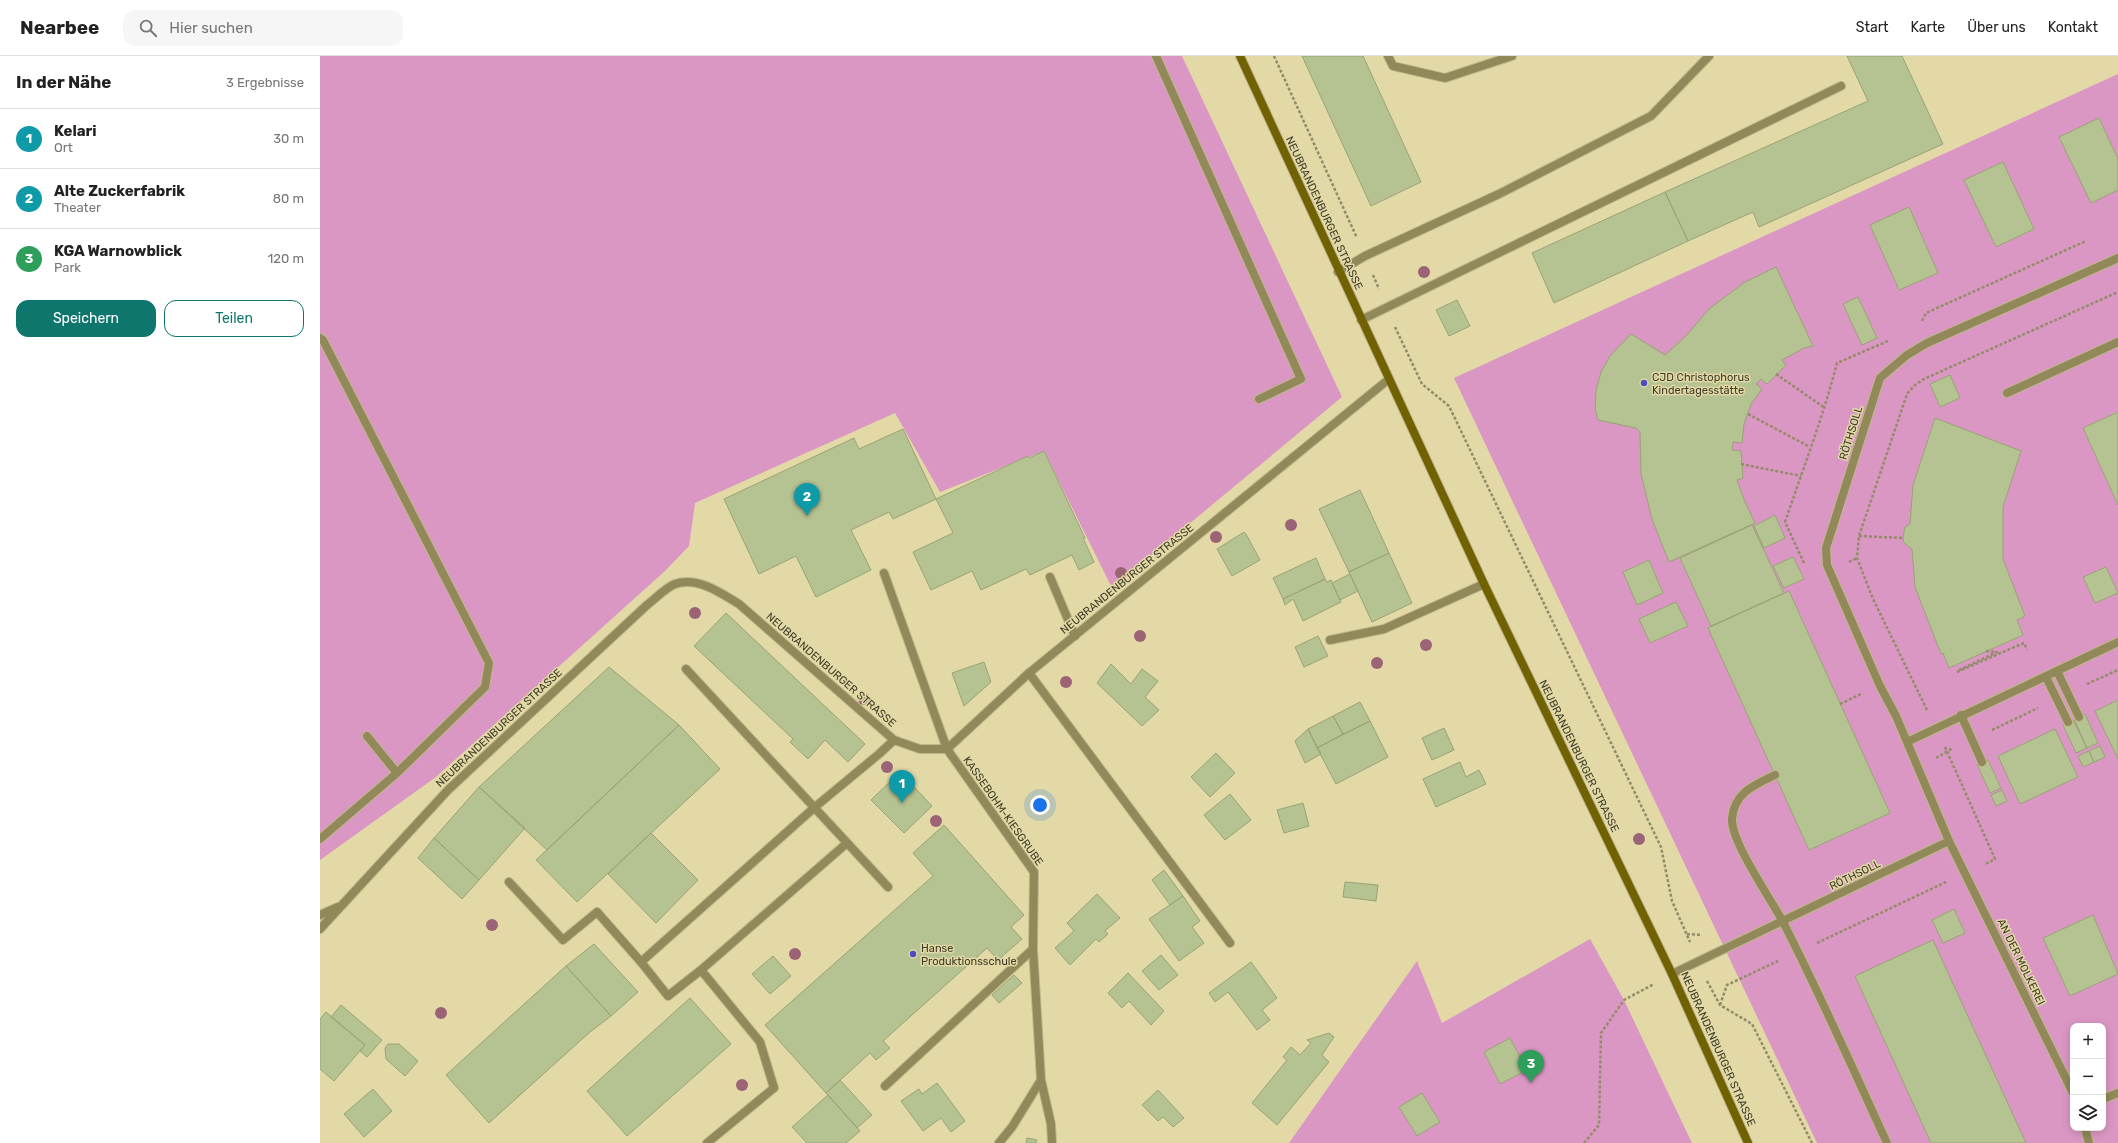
<!DOCTYPE html>
<html lang="de">
<meta charset="utf-8">
<style>
:root{--surface:#fff;--page:#f6f6f6;--text:#222;--muted:#767676;--line:#e0e0e0;--accent:#0f766e}
body{margin:0;font-family:Rubik,sans-serif;background:var(--page);color:var(--text)}
.controls{position:absolute;right:12px;bottom:12px;display:grid;overflow:hidden;border-radius:8px;box-shadow:0 2px 10px #0003}
.controls button{width:36px;height:36px;display:grid;place-items:center;padding:0;border:0;border-bottom:1px solid var(--line);background:var(--surface);color:var(--text);font:20px sans-serif}
.you{position:absolute;left:720px;top:749px;width:14px;height:14px;margin:-10px;border:3px solid #fff;border-radius:50%;background:#1a73e8;box-shadow:0 0 0 6px #1a73e833}
.badge{display:grid;place-items:center;width:26px;height:26px;border-radius:50%;background:var(--accent);color:#fff;font-size:13px;font-weight:700}
.pin{position:absolute;translate:-50% -33px;filter:drop-shadow(0 1px 2px #0008)}
.pin::after{content:'';position:absolute;top:21px;width:14px;height:12px;background:inherit;clip-path:polygon(0 0,100% 0,50% 100%)}
.list{margin:0;padding:0;list-style:none}
h2{display:flex;justify-content:space-between;align-items:center;height:52px;margin:0;padding:0 16px;font-size:17px}
h2 small{font-size:13px;font-weight:400;color:var(--muted)}
.list li{display:grid;grid-template-columns:26px 1fr auto;gap:12px;align-items:center;box-sizing:border-box;height:60px;padding:0 16px;border-top:1px solid var(--line)}
.list b{display:block;font-size:15px;white-space:nowrap}
.list p{margin:0;font-size:13px;white-space:nowrap;color:var(--muted)}
.list em{font-size:13px;font-style:normal;color:var(--muted)}
.actions{display:flex;gap:8px;padding:12px 16px}
.actions a{flex:1;padding:9px 0;border:1px solid var(--accent);border-radius:12px;text-align:center;font-size:14px;color:var(--accent)}
.actions .main{background:var(--accent);color:#fff}
.icon{flex:none;width:22px;height:22px;fill:none;stroke:currentColor;stroke-width:2;stroke-linecap:round;stroke-linejoin:round}
.map{position:relative;flex:none;width:1798px;height:1087px;overflow:hidden}
header{display:flex;align-items:center;gap:24px;box-sizing:border-box;height:56px;padding:0 20px;background:var(--surface);border-bottom:1px solid var(--line)}
header strong{font-size:19px}
nav{display:flex;gap:22px;margin-inline-start:auto;font-size:14px}
.search{width:280px;height:36px;background:var(--page);display:flex;align-items:center;gap:10px;box-sizing:border-box;padding:0 14px;border-radius:12px;color:var(--muted);font-size:15px}
main{display:flex}
aside{flex:1;background:var(--surface)}
.map>svg:first-child{display:block}
</style>
<header>
<strong>Nearbee</strong>
<div class="search"><svg class="icon" aria-label="search" viewBox="0 0 24 24"><circle cx="10" cy="10" r="6"/><path d="M15 15l6 6"/></svg>Hier suchen</div>
<nav><a>Start</a><a>Karte</a><a>Über uns</a><a>Kontakt</a></nav>
</header>
<main>
<aside>
<h2>In der Nähe<small>3 Ergebnisse</small></h2>
<ul class="list">
<li><span class="badge" style="background:#0f9aa8">1</span><div><b>Kelari</b><p>Ort</p></div><em>30 m</em></li>
<li><span class="badge" style="background:#0f9aa8">2</span><div><b>Alte Zuckerfabrik</b><p>Theater</p></div><em>80 m</em></li>
<li><span class="badge" style="background:#2e9e5b">3</span><div><b>KGA Warnowblick</b><p>Park</p></div><em>120 m</em></li>
</ul>
<div class="actions"><a class="main">Speichern</a><a>Teilen</a></div>
</aside>
<div class="map">
<svg width="1798" height="1087" viewBox="0 0 1798 1087">
<rect width="100%" height="100%" fill="#e2d9a6"/>
<!-- green -->
<path fill="#db97c4" fill-rule="evenodd" d="M0,0H862L1022,341L792,532L724,395L620,436L575,357L375,447L369,490L345,515L116,721L0,804Z
M1798,18V1087H1497L1134,322ZM1753,970H1783V1072H1753Z
M1270,883L1304,944L1372,1087H969L1097,905L1122,967Z"/>
<!-- building -->
<path fill="#b5c291" stroke="#98a474" d="M982,0H1043L1101,126L1051,150Z
M1527,0H1582L1623,88L1439,171L1433,156L1368,185L1345,136L1548,45Z
M1779,62L1798,103V134L1771,147L1739,81Z
M1683,106L1714,173L1676,191L1644,124Z
M1345,136L1368,185L1234,247L1212,197Z
M1589,151L1618,217L1579,234L1550,169Z
M1456,211L1493,290L1484,292L1462,304L1466,309L1447,328L1441,323L1436,328L1442,333L1431,348L1424,368L1422,387L1413,386L1412,394L1421,395L1423,422L1417,424L1425,446L1435,467L1349,506L1332,463L1321,418L1320,376L1316,372L1278,364L1275,353L1276,335L1281,316L1290,300L1311,278L1345,299L1366,280L1389,253L1425,226Z
M1538,241L1557,282L1542,289L1523,248Z
M1137,244L1150,270L1129,280L1116,254Z
M1630,319L1640,342L1620,351L1610,328Z
M1798,356V449L1763,372Z
M1615,362L1701,395L1683,451V503L1705,560L1697,564L1703,579L1629,612L1623,597L1621,598L1595,531L1592,493L1584,487L1583,482L1585,471L1590,468L1593,429Z
M583,373L616,443L573,463L569,456L531,474L551,514L496,541L476,500L439,518L404,443L534,382L539,393Z
M724,395L765,482H763L774,506L759,514L752,499L710,519L706,513L661,534L652,515L611,534L593,496L633,477L616,443L708,400L709,402Z
M1040,434L1069,497L1029,516L999,453Z
M1455,459L1465,482L1444,492L1434,470Z
M1432,469L1464,537L1391,570L1360,502Z
M924,476L926,478L940,504L912,520L897,493Z
M1069,497L1092,547L1052,566L1029,516Z
M1473,501L1484,523L1464,532L1453,510Z
M996,502L1005,523L963,543L953,522Z
M1329,504L1343,537L1317,549L1303,516Z
M1786,511L1798,537L1775,547L1763,521Z
M1030,518L1038,535L1020,544L1012,527Z
M1005,523L1007,526L1011,524L1021,546L983,565L973,543L965,549L963,543Z
M1469,535L1570,757L1489,794L1388,572Z
M1356,546L1368,570L1330,587L1319,563Z
M406,557L545,688L528,706L505,684L488,703L470,686L473,683L374,590Z
M998,580L1008,600L984,611L975,591Z
M664,606L671,626L644,650L632,617Z
M791,608L811,628L822,613L838,625L825,641L839,654L822,670L777,627Z
M289,611L359,669L227,794L159,731Z
M1798,644V703L1775,655Z
M1040,646L1050,665L1023,678L1013,660Z
M1765,658L1778,687L1767,692L1754,663Z
M1013,660L1023,678L997,692L988,673Z
M1753,664L1767,692L1756,697L1743,669Z
M1050,665L1068,701L1016,728L997,692Z
M359,669L400,713L257,846L216,804Z
M1124,672L1134,694L1112,704L1102,682Z
M988,673L1001,698L985,707L975,685Z
M1735,673L1758,721L1700,748L1678,700Z
M1780,690L1785,701L1774,706L1769,695Z
M1769,695L1774,706L1763,711L1758,700Z
M896,697L915,717L890,741L871,721Z
M1668,704L1681,732L1670,737L1657,708Z
M1140,706L1146,721L1159,714L1166,728L1116,751L1103,723Z
M580,716L612,750L584,777L551,744Z
M159,731L205,772L159,824L114,782Z
M1682,734L1687,745L1676,750L1671,739Z
M910,738L931,764L905,784L884,759Z
M983,747L989,770L964,777L957,754Z
M624,769L704,859L691,871L702,883L678,904L667,892L563,985L570,992L556,1004L550,997L506,1037L445,969L613,820L593,797Z
M331,777L378,824L336,867L288,818Z
M114,782L159,824L142,843L98,802Z
M844,814L863,840L850,849L832,824Z
M1025,826L1058,829L1056,845L1023,841Z
M777,838L800,862L785,875L788,878L779,886L776,883L750,909L735,892L754,875L747,867Z
M863,840L880,865L872,871L884,887L859,905L829,863Z
M1634,853L1645,877L1623,887L1612,864Z
M1773,859L1798,918L1750,940L1723,882Z
M1613,884L1706,1087H1611L1535,920Z
M274,888L318,936L291,960L246,910Z
M841,899L858,919L839,934L822,915Z
M453,900L471,920L450,938L432,918Z
M931,906L957,942L942,954L950,964L937,974L908,936L895,946L889,937Z
M246,910L291,960L270,976L169,1067L126,1019Z
M808,917L844,955L831,969L809,945L802,952L788,937Z
M694,919L702,927L679,947L672,939Z
M370,942L411,988L307,1080L267,1035Z
M21,949L62,984L47,1001L40,995L45,989L11,961Z
M6,956L45,989L14,1025L0,1013V963Z
M1009,977L1014,981L1002,999L1009,1006L957,1069L932,1047L967,1004L963,1001L971,991L980,999L991,987L987,984Z
M1190,982L1207,1014L1180,1028L1164,996Z
M68,988H79L98,1005L85,1020L66,1003L65,992Z
M520,1024L552,1059L537,1072L506,1037Z
M617,1027L645,1065L631,1076L621,1062L603,1075L581,1045L599,1033L602,1038Z
M53,1033L72,1055L44,1081L24,1058Z
M838,1034L864,1062L853,1071L843,1061L838,1065L822,1049Z
M1102,1037L1120,1066L1097,1080L1079,1051Z
M508,1039L540,1075L526,1087H487L472,1071Z
M707,1082L717,1084L716,1087H706Z"/>
<g fill="none" stroke-linecap="round" stroke-linejoin="round">
<!-- lane casing -->
<g stroke="#bfb78a" stroke-width="10">
<path id="lane" d="M836,0L981,323L939,343
M1068,0L1073,10L1125,22L1192,0
M1018,216L1045,200L1179,138L1331,60L1389,0
M1041,264L1521,30
M0,282L3,284L169,607L165,631L77,717L47,680
M1687,337L1798,286
M564,517L627,693
M730,521L755,580
M1010,584L1064,573L1164,528
M366,613L568,831
M1737,615L1759,661
M709,617L910,887
M1726,621L1748,666
M1641,659L1662,706
M1455,719C1434,729 1414,737 1412,763C1411,786 1451,843 1463,866C1500,938 1533,1013 1567,1087
M0,783L77,717
M189,826L243,884L277,856L321,906
M0,859L18,851
M381,914L527,787
M565,1030L713,893
M387,1087L454,1032L440,986L381,914L348,940L321,906L495,751L559,698L574,684"/>
</g>
<!-- street casing -->
<g stroke="#bfb78a" stroke-width="10">
<path id="street" d="M1587,686L1798,586
M627,693L714,816L713,893L721,1024L692,1071L679,1087
M0,873L128,734L327,549C335,543 345,532 355,528C377,520 401,537 419,548L574,684L600,693H627L709,617L1069,323
M1352,918L1629,785
M721,1024L731,1068L732,1087
M1753,1037L1629,785L1576,660L1560,630L1507,509L1506,492L1560,322L1587,299L1607,287L1798,202
M1783,1043L1798,1037
M1765,1072L1769,1087"/>
</g>
<!-- secondary casing -->
<g stroke="#bfb78a" stroke-width="10">
<path id="secondary" d="M920,0L1164,528L1352,918L1428,1087"/>
</g>
<!-- path -->
<path stroke="#938c68" stroke-width="2.5" stroke-dasharray="3 2" stroke-linecap="butt" d="M954,0L1037,182
M1053,219L1059,233
M1602,265L1606,257L1766,185
M1075,271L1102,328L1129,350L1341,791L1352,845L1370,886
M1456,318L1505,352
M1428,358L1490,391
M1421,408L1481,420
M1539,480L1583,482
M1529,506L1537,502
M1484,507L1465,466C1483,413 1503,361 1517,307L1568,285
M1639,614L1677,596L1666,595
M1637,616L1704,587L1707,594
M1767,628L1798,614
M1520,648L1541,638
M1607,654L1553,543L1537,502L1539,480L1587,338L1595,329L1604,323L1798,236
M1672,674L1718,652
M1625,691L1675,803L1664,809
M1616,702L1633,692
M1367,878L1382,879
M1497,887L1626,826
M1387,925L1400,949L1432,968L1492,1087
M1400,949L1407,929L1458,905
M1264,1087L1279,1069L1281,977L1304,944L1334,928"/>
<!-- lane -->
<use href="#lane" stroke="#918959" stroke-width="8"/>
<!-- street -->
<use href="#street" stroke="#918959" stroke-width="8"/>
<!-- secondary -->
<use href="#secondary" stroke="#706203" stroke-width="8"/>
</g>
<!-- trees -->
<g fill="#9c6376">
<circle cx="1104" cy="216" r="6"/>
<circle cx="971" cy="469" r="6"/>
<circle cx="896" cy="481" r="6"/>
<circle cx="801" cy="517" r="6"/>
<circle cx="375" cy="557" r="6"/>
<circle cx="820" cy="580" r="6"/>
<circle cx="1106" cy="589" r="6"/>
<circle cx="1057" cy="607" r="6"/>
<circle cx="746" cy="626" r="6"/>
<circle cx="544" cy="643" r="6"/>
<circle cx="567" cy="711" r="6"/>
<circle cx="616" cy="765" r="6"/>
<circle cx="1319" cy="783" r="6"/>
<circle cx="172" cy="869" r="6"/>
<circle cx="475" cy="898" r="6"/>
<circle cx="121" cy="957" r="6"/>
<circle cx="422" cy="1029" r="6"/>
</g>
<!-- markers -->
<g fill="#514bc2" stroke="#e2d9a6" stroke-width="1.5">
<circle cx="1324" cy="327" r="4"/>
<circle cx="593" cy="898" r="4"/>
</g>
<g text-anchor="middle" dominant-baseline="central" stroke-width="3" stroke-linejoin="round" paint-order="stroke">
<!-- street labels -->
<g font-size="11" fill="#413d28" stroke="#e2d9a6">
<text transform="translate(1004 157) rotate(65)">NEUBRANDENBURGER STRASSE</text>
<text transform="translate(1531 377) rotate(-73)">RÖTHSOLL</text>
<text transform="translate(807 523) rotate(-39)">NEUBRANDENBURGER STRASSE</text>
<text transform="translate(511 614) rotate(41)">NEUBRANDENBURGER STRASSE</text>
<text transform="translate(179 672) rotate(-43)">NEUBRANDENBURGER STRASSE</text>
<text transform="translate(1259 700) rotate(64)">NEUBRANDENBURGER STRASSE</text>
<text transform="translate(683 755) rotate(55)">KASSEBOHM-KIESGRUBE</text>
<text transform="translate(1535 819) rotate(-26)">RÖTHSOLL</text>
<text transform="translate(1701 906) rotate(64)">AN DER MOLKEREI</text>
<text transform="translate(1398 993) rotate(66)">NEUBRANDENBURGER STRASSE</text>
</g>
<!-- poi labels -->
<g font-size="11" fill="#413d28" stroke="#e2d9a6" text-anchor="start">
<text x="1332" y="321">CJD Christophorus<tspan x="1332" dy="13">Kindertagesstätte</tspan></text>
<text x="601" y="892">Hanse<tspan x="601" dy="13">Produktionsschule</tspan></text>
</g>
</g>
</svg>
<div class="controls">
<button>+</button>
<button>−</button>
<button><svg class="icon" aria-label="layers" viewBox="0 0 24 24"><path d="M12 4l9 5-9 5-9-5zM3 14l9 5 9-5"/></svg></button>
</div>
<div class="you"></div>
<div class="pin badge" style="left:582px;top:747px;background:#0f9aa8">1</div>
<div class="pin badge" style="left:487px;top:460px;background:#0f9aa8">2</div>
<div class="pin badge" style="left:1211px;top:1027px;background:#2e9e5b">3</div>
</div>
</main>
